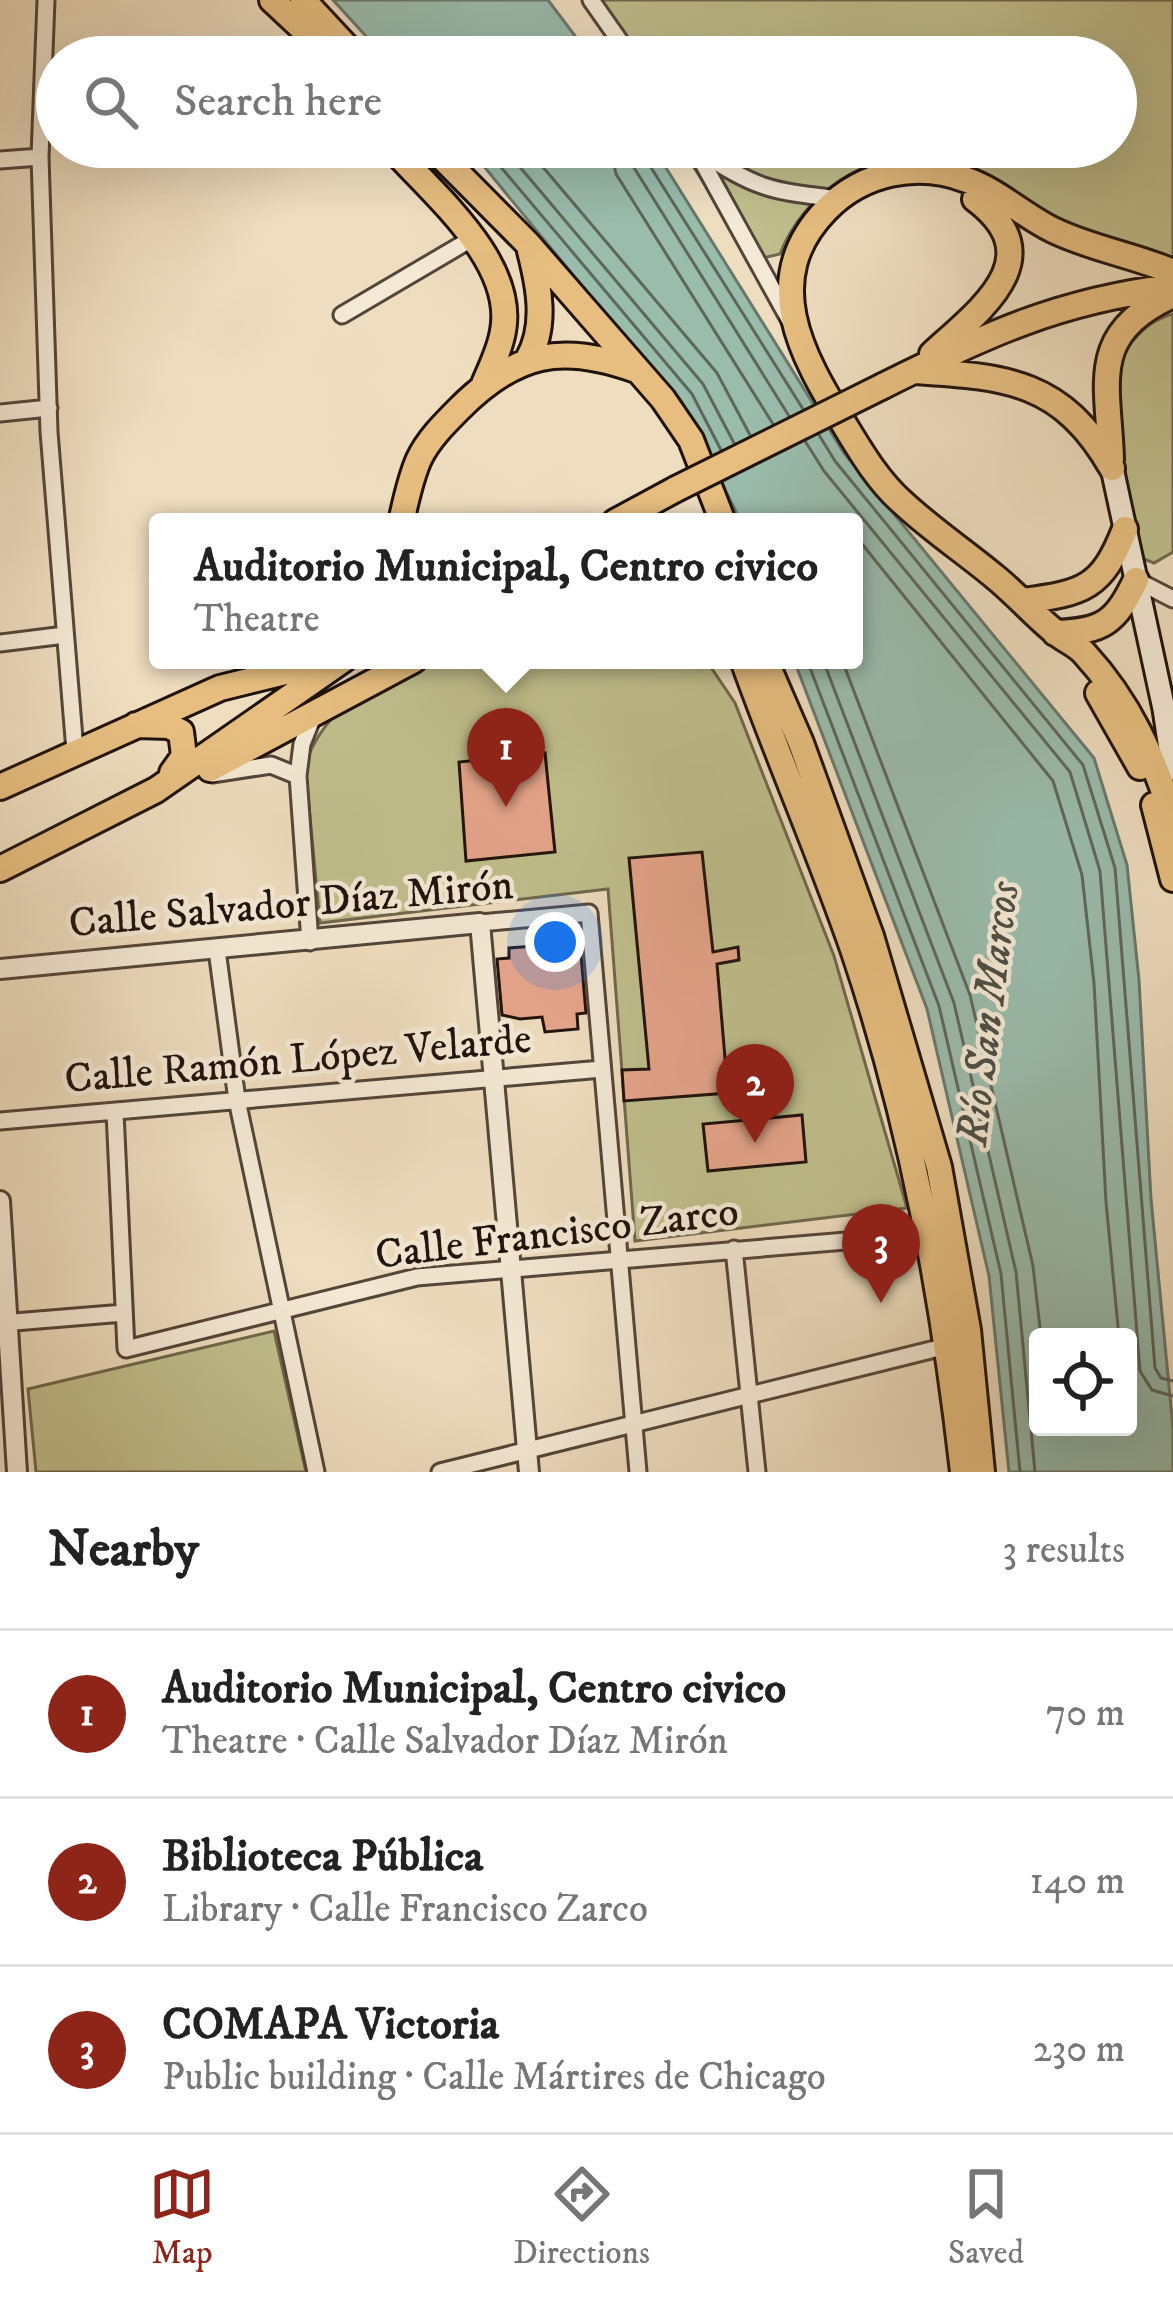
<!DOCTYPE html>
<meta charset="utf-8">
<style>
:root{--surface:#fff;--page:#f6f6f6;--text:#222;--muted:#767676;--line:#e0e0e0;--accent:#8f2418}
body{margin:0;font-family:"IM FELL DW Pica",serif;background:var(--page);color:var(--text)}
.controls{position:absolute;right:36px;bottom:36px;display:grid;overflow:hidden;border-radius:12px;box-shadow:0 12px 48px #0002}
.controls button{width:108px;height:108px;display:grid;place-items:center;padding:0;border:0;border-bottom:3px solid var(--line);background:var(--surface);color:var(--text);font:60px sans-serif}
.you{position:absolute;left:555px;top:942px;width:42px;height:42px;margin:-30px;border:9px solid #fff;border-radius:50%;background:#1a73e8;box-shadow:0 0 0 18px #1a73e833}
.badge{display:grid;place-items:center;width:78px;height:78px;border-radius:50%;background:var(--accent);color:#fff;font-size:39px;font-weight:700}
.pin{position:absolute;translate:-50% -99px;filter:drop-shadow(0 3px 6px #0008)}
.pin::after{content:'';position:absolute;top:63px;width:42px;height:36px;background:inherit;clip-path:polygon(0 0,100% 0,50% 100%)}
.popup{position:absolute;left:149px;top:513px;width:714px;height:156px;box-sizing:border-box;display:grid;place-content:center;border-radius:12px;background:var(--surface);filter:drop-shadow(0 3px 9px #0005);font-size:39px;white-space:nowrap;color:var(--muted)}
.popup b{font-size:45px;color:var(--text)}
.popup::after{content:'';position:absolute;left:50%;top:100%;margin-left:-24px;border:24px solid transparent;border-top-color:var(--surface)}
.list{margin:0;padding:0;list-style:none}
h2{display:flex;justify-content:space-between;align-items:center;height:156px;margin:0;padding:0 48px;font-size:51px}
h2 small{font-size:39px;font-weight:400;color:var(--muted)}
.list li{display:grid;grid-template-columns:78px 1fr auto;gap:36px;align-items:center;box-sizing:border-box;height:168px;padding:0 48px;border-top:3px solid var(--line)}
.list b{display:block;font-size:45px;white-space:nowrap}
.list p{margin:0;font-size:39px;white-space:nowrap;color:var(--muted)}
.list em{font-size:39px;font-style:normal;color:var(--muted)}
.icon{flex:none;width:66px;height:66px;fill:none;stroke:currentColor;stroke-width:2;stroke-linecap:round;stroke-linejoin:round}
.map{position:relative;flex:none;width:1173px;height:1472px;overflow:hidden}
.search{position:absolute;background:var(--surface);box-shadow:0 12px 48px #0002;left:36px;right:36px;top:36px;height:132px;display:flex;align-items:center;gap:30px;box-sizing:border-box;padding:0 42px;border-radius:66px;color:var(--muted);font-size:45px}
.sheet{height:660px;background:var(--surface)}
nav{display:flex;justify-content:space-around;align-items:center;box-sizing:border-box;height:168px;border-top:3px solid var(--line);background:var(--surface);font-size:33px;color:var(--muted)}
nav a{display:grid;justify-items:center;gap:6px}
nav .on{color:var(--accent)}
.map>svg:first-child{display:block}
</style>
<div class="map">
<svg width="1173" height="1472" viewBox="0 0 1173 1472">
<rect width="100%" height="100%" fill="#eeddbf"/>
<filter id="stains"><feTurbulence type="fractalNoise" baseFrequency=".00167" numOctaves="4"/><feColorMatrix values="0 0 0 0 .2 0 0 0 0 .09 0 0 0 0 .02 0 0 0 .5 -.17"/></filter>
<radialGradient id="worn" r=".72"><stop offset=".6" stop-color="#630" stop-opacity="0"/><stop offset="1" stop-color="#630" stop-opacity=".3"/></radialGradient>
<!-- green -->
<path fill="#c0bf8d" stroke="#70684d" stroke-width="3" d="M588,0H1173V259C1136,247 1093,238 1058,221C1019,201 977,165 933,158C867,148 803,195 780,254L763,258L746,249L681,147H1116V57H624Z
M1173,314V552L1154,563L1141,558C1135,516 1109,409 1117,372C1123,346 1147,320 1173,314Z
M419,660H706L735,703L834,956L907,1208L635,1241L608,889L320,923L305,765C325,706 369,689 419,660Z
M274,1331L306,1472H36L28,1389Z"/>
<!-- water -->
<path fill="#9abcad" stroke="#69786d" stroke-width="3" fill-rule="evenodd" d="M333,0H548L591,57H385Z
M468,147H653L844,453L1094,758L1127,865L1139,980L1151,1199L1173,1428V1472H1009L989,1276L927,1009L794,660H854V522H741L682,402L605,314ZM1038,1337H1128V1427H1038Z"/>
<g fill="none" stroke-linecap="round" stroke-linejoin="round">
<!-- shore -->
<path stroke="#5d675d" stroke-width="3" d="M484,147L692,394L721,450
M503,147L703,384L734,443
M526,147L717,373L750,435
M610,147L616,174L773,424
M628,147L633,166L789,416
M643,147L645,158L803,409
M819,435L835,461L1083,765L1115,868L1155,1368L1161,1378L1173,1381
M805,441L824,471L1070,772L1100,871L1140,1371L1152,1390L1173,1396
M854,534L1053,781L1082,875L1094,983L1106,1202L1119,1337
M807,660L939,1006L1001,1274L1020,1472
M823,660L954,1003L1016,1272L1035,1472
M842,660L970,995L1033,1266L1041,1337"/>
</g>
<!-- building -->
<path fill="#e6a58b" stroke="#20120d" stroke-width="3" d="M545,753L555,852L466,861L459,762Z
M702,852L713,952L738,947L739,960L717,964L728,1093L624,1101L622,1070L649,1069L629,858Z
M579,932L586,1013L577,1014L578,1029L545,1032L542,1017L520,1019L502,1015L497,959L509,958V948L548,945L547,935Z
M802,1115L806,1162L708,1171L703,1124Z"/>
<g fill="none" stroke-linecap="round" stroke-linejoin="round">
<!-- minor casing -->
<g stroke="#54453a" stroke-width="21">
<path id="minor" d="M46,0L40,157L49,432L75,751
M591,0L631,57
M694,147L790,321
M697,149C755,189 770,191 839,199
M0,160L40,157
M342,315L473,238
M0,413L49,408
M1136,580L1173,599
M0,643L65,635
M212,774L271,765L298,776
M480,923L589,913L638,1472
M310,942L298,776L302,744L314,714
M217,950L237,1100L316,1472
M115,1112L126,1349L417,1277L930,1234
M0,1121L602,1069
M734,1249L757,1472
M2,1323L124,1313
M440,1472L947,1346"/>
</g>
<!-- tertiary casing -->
<g stroke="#54453a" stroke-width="24">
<path id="tertiary" d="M0,969L480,923L529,1472
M0,1201L17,1472"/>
</g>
<!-- secondary casing -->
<g stroke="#20120d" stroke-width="27">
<path id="secondary" d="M1112,468L1164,709L1173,769"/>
</g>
<!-- primary casing -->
<g stroke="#20120d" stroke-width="30">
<path id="primary" d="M272,0L333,57
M303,0L356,57
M391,147C433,194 516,262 503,331C500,350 491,367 484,384
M432,147L528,244L663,399L691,440L723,522
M1173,272C1134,255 1092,249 1053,230C1024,216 998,191 967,180C918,161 863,172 826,210C759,279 801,355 844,424C861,452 878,481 903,503C932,530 965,552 995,577C1016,594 1034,615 1055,632C1064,640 1076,644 1084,653C1130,703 1153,756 1173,819
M932,354C981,309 1053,258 975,199
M528,359C547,326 539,286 530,251
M915,371C1008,377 1062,381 1112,468
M883,386C983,336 1060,300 1173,287
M1111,459C1109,386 1086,333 1173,295
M401,522C406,501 410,479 419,459C428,440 444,424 459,409C516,352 561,343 636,370
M615,522L676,489
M1023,601C1084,593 1102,588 1125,529
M1055,633C1104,631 1115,623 1136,580
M743,660C778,758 820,853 854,952C911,1121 943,1295 963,1472
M765,660L801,743L871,936L939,1167L968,1330L982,1472
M1098,693L1140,767
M136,725L169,726L181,732L184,756L172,773
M210,769L414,660
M0,787L220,688L334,660
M1154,805L1173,879
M0,869L156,790L343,660"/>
</g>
<!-- minor -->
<use href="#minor" stroke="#f4e9d5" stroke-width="15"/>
<!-- tertiary -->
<use href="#tertiary" stroke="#f4e9d5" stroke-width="18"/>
<!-- secondary -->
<use href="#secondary" stroke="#f4e9d5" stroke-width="21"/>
<!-- primary -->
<use href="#primary" stroke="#e7be80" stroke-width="24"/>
<!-- primary-bridge casing -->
<g stroke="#20120d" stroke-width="30" stroke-linecap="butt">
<path id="primary-bridge" d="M676,489L883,386"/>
</g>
<!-- primary-bridge -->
<use href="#primary-bridge" stroke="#e7be80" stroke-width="24"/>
</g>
<g text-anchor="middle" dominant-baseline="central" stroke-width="9" stroke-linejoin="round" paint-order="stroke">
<!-- street labels -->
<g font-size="42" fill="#20120d" stroke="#f4e9d5">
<text transform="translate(291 905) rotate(-5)">Calle Salvador Díaz Mirón</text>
<text transform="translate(298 1060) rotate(-5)">Calle Ramón López Velarde</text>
<text transform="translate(557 1234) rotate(-7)">Calle Francisco Zarco</text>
</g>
<!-- water labels -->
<g font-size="45" font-style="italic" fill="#4b4e45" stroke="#f4e9d5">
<text transform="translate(989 1014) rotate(-83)">Río San Marcos</text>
</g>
</g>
<rect width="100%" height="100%" filter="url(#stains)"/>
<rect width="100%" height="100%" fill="url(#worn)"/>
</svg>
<div class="controls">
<button><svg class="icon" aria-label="locate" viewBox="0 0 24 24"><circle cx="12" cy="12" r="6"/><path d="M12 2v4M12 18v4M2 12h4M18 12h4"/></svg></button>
</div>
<div class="you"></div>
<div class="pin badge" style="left:506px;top:807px">1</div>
<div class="popup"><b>Auditorio Municipal, Centro civico</b>Theatre</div>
<div class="pin badge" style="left:755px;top:1143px">2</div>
<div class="pin badge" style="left:881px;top:1303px">3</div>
<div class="search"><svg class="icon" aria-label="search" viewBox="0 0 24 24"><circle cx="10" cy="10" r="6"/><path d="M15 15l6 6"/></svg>Search here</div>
</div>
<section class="sheet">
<h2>Nearby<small>3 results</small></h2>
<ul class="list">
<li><span class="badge">1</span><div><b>Auditorio Municipal, Centro civico</b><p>Theatre · Calle Salvador Díaz Mirón</p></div><em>70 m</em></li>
<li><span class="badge">2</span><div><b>Biblioteca Pública</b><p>Library · Calle Francisco Zarco</p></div><em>140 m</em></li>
<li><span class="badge">3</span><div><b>COMAPA Victoria</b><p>Public building · Calle Mártires de Chicago</p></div><em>230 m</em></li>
</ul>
</section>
<nav>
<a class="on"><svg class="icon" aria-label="map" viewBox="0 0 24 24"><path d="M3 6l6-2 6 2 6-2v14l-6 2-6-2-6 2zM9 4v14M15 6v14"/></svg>Map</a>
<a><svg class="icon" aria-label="directions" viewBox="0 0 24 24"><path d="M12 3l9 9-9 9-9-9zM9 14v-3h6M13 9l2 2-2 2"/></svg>Directions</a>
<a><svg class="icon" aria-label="saved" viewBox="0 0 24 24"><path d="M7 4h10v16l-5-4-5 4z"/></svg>Saved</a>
</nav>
